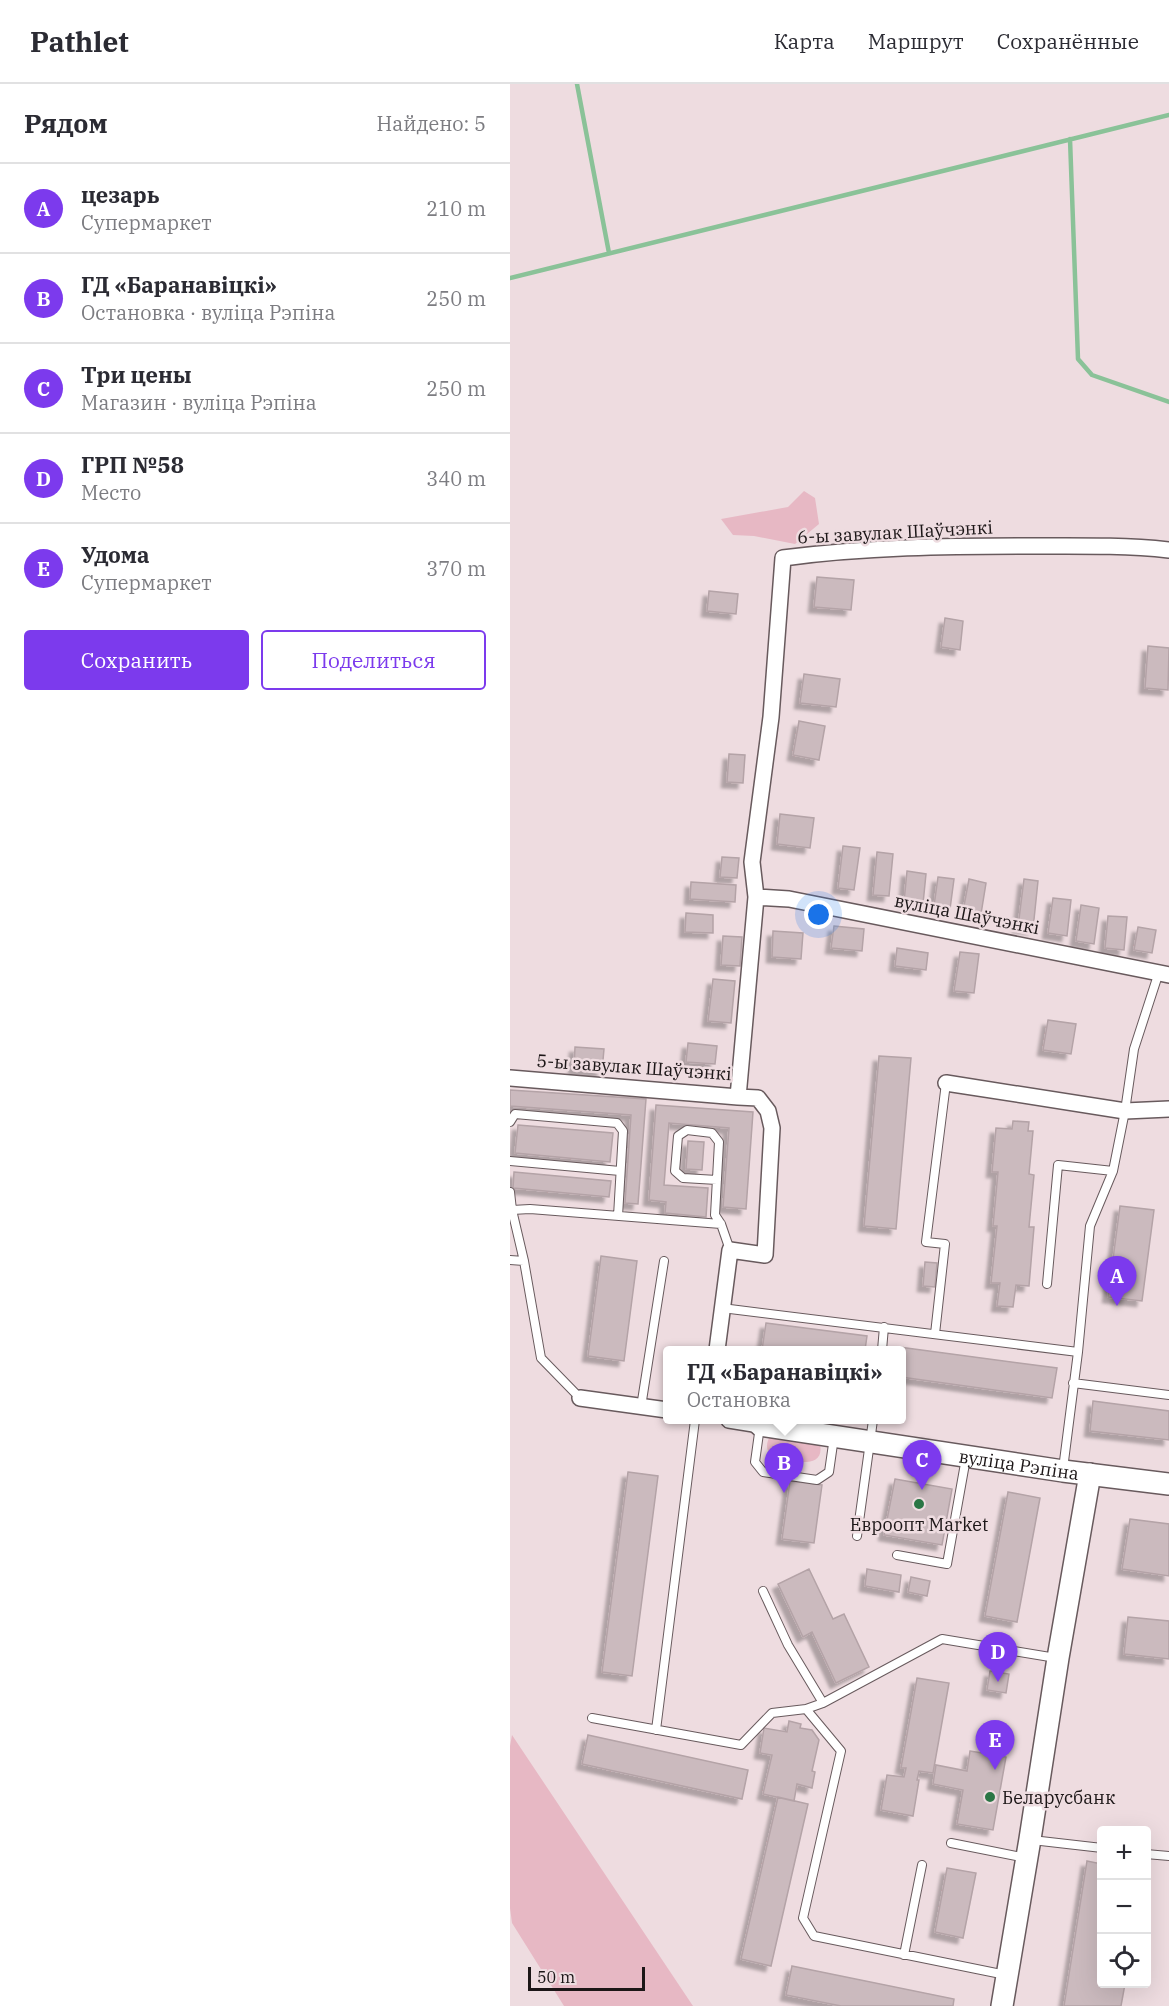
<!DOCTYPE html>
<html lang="ru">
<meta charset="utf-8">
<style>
:root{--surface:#fff;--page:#f7f7f7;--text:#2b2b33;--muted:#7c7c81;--line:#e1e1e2;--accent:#7c3aed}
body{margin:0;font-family:"IBM Plex Serif",serif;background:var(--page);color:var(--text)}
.controls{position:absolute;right:18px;bottom:18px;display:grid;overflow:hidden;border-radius:6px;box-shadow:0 6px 24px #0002}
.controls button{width:54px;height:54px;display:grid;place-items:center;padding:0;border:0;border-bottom:2px solid var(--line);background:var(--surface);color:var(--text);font:30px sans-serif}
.scale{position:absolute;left:18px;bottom:15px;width:117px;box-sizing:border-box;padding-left:6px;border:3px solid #1c1617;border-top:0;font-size:16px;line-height:21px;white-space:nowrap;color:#1c1617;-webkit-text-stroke:4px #eedce0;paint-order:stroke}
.you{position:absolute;left:309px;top:831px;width:21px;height:21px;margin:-15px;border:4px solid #fff;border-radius:50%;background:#1a73e8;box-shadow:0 0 0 9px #1a73e833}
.badge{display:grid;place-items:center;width:39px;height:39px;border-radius:50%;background:var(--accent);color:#fff;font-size:20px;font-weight:700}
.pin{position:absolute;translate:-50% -50px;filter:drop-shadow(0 2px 3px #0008)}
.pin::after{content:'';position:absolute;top:32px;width:21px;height:18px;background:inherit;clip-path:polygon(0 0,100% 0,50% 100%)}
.popup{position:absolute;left:153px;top:1262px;width:243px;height:78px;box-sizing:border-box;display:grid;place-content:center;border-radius:6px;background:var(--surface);filter:drop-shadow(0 2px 4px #0005);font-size:20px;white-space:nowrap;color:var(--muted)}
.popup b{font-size:22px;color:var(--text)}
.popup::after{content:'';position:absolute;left:50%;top:100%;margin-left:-12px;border:12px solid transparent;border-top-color:var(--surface)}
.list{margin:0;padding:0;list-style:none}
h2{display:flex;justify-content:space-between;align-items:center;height:78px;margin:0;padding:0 24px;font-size:26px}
h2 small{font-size:20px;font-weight:400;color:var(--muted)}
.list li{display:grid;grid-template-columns:39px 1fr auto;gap:18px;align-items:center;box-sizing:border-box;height:90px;padding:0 24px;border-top:2px solid var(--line)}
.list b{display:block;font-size:22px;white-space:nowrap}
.list p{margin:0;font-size:20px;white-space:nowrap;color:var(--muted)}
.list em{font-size:20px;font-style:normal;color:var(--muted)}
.actions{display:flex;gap:12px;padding:18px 24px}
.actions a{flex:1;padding:14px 0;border:2px solid var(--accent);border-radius:6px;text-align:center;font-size:21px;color:var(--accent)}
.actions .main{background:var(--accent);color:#fff}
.icon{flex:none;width:33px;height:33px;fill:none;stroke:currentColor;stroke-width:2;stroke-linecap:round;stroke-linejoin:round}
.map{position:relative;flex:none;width:659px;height:1922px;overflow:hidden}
header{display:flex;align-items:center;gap:36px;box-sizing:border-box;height:84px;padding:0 30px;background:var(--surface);border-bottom:2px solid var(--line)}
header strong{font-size:28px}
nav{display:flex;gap:33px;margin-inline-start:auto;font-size:21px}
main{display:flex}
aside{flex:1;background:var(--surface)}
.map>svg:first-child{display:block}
</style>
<header>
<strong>Pathlet</strong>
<nav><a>Карта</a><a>Маршрут</a><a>Сохранённые</a></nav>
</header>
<main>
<aside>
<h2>Рядом<small>Найдено: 5</small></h2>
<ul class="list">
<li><span class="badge">A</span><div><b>цезарь</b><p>Супермаркет</p></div><em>210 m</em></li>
<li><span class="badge">B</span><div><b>ГД «Баранавіцкі»</b><p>Остановка · вуліца Рэпіна</p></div><em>250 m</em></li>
<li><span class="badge">C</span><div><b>Три цены</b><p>Магазин · вуліца Рэпіна</p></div><em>250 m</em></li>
<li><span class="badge">D</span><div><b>ГРП №58</b><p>Место</p></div><em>340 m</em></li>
<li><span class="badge">E</span><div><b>Удома</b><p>Супермаркет</p></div><em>370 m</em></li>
</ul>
<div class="actions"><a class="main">Сохранить</a><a>Поделиться</a></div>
</aside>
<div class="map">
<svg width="659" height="1922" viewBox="0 0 659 1922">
<defs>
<filter id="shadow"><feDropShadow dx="-5.5" dy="5.5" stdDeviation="1.5" flood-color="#0004"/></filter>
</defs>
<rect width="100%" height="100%" fill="#eedce0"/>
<!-- green -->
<path fill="#e7b8c4" d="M294,407L305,414L309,440L285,460L244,452L223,451L211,435L278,423Z
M260,1352L310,1360C314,1380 296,1379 282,1377C267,1375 250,1371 260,1352Z
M2,1651L183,1922H54L2,1839L0,1824V1662Z"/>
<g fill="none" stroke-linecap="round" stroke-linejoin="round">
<!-- stream -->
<path stroke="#8ac298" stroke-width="4.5" d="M67,0L99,169
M560,55L568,275L582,291L659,318
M0,194L659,31"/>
</g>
<!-- building -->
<path fill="#cbbabe" stroke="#b4a3a7" stroke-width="1.5" filter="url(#shadow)" d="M307,493L344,496L341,526L304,523Z
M199,507L228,510L226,530L197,527Z
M435,534L453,537L450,566L431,563Z
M638,562L659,564L658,606L635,604Z
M294,590L330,595L326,623L290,619Z
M289,637L315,642L309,676L283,671Z
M219,670L235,671L233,699L217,698Z
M270,730L304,734L300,764L267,760Z
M333,762L350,764L344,806L328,804Z
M367,768L383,770L379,812L363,811Z
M212,773L229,774L227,794L210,793Z
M397,787L416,790L413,820L394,818Z
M428,793L444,795L440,825L424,822Z
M459,795L476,799L471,830L453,827Z
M514,795L528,797L523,845L508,843Z
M181,798L226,801L225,818L180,815Z
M543,814L561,816L557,852L538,849Z
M571,821L589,824L584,860L566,857Z
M176,829L203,831V849L175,848Z
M598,832L617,833L614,866L595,864Z
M324,842L354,845L352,867L321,864Z
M628,843L646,846L642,869L624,866Z
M263,847L293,849L291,875L262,873Z
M213,852L232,853L230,882L211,881Z
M387,864L418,869L416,886L385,882Z
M450,868L469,870L464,909L444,907Z
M203,895L225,897L221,939L198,937Z
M538,936L566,940L561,970L533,966Z
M178,959L207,962L205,980L176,978Z
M65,963L94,965L92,987L64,985Z
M369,972L401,974L386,1145L354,1142Z
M0,1006L136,1015L128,1120L115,1119L121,1031L0,1022Z
M146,1021L243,1028L236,1125L213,1123L219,1044L159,1039L154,1101L198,1104L196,1133L155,1129L156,1118L139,1116Z
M503,1037L519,1038L518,1047H523L519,1090L524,1091L519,1143H524L519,1202L506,1201L503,1223L487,1222L490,1199H481L487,1142H483L488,1088H482L486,1044L502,1045Z
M8,1041L103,1049L100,1078L5,1069Z
M178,1057L194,1058L192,1086L176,1085Z
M4,1088L101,1097L99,1113L3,1104Z
M610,1122L644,1126L632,1217L598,1213Z
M91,1172L127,1177L114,1277L78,1272Z
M415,1178L427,1179L425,1203L413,1202Z
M256,1239L357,1252L355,1266H252Z
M389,1263L547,1284L542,1314L391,1293V1266H388Z
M583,1317L659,1327V1356L580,1347Z
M118,1388L148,1392L122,1592L92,1588Z
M385,1395L442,1405L432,1461L374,1451Z
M280,1397L312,1401L304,1459L272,1455Z
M498,1408L530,1414L507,1538L475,1532Z
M620,1435L659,1440V1492L612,1485Z
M299,1485L323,1535L334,1530L359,1583L326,1599L302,1548L293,1553L268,1500Z
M357,1485L391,1491L389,1508L355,1502Z
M401,1493L420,1497L417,1512L398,1508Z
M618,1533L659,1537V1575L614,1570Z
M480,1587L499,1590L496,1609L477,1606Z
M407,1594L439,1599L423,1689L409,1687L407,1696H409L403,1732L371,1726L377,1691L394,1693L396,1684H391Z
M279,1637L291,1640L290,1644L302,1646L309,1656L302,1687L305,1688L302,1704L287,1700L284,1717L253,1710L262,1671L250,1669L254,1644L277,1648Z
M78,1651L238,1686L232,1715L72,1680Z
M460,1667L496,1673L483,1746L447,1740L453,1706L423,1700L426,1681L457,1687Z
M268,1713L298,1720L261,1882L231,1875Z
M577,1777L592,1780V1900H615L611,1922H554Z
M437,1784L466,1789L453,1854L425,1848Z
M282,1882L444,1915L443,1922H331L276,1911Z"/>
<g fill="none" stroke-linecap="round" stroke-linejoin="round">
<!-- lane casing -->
<g stroke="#685a5d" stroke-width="10">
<path id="lane" d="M0,1038L5,1030L107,1039L113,1047L108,1132
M0,1077L110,1087
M207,1096L173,1094L165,1087L168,1052L177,1046L202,1049L209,1058L205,1131L211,1140L220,1166
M0,1108L2,1126L20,1125L211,1140
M0,1126H2L14,1177L31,1274L70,1314
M0,1176L14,1177
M537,1200L548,1081L603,1087
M212,1224L568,1268
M425,1250L435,1160L416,1158L436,999
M372,1266L374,1243
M563,1299L659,1311
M131,1323L154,1177
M250,1342L245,1378L253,1388L307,1396L319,1388L324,1353
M553,1385L568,1268L580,1142L603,1087L615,1027L624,965L649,888
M347,1452L363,1336
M387,1471L437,1480L456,1374
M313,1619L432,1555L546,1574
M296,1625L331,1667L293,1834L304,1852L496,1891
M82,1634L231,1661L262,1629L296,1625L313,1619L278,1561L253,1507
M146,1646L185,1336
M522,1756L592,1764
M441,1759L516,1774
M636,1770L659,1772
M394,1871L412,1781"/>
</g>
<!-- street casing -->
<g stroke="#685a5d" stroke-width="18">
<path id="street" d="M246,813L279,815L659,891
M0,994L228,1013L246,813L242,778L261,633L273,474C355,463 439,462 521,462C567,462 613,461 659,466
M436,999L615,1027L659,1025
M207,1266L220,1166L255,1171L262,1044L258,1027L248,1014L228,1013
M70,1314L157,1326
M219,1336L250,1341"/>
</g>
<!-- secondary casing -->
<g stroke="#685a5d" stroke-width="24">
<g id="secondary">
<path id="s1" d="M250,1341L553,1387L659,1400"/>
<path d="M492,1922L520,1755L548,1574L580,1390"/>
</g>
</g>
<!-- lane -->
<use href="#lane" stroke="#fff" stroke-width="8"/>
<!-- street -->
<use href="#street" stroke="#fff" stroke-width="15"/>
<!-- secondary -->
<use href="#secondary" stroke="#fff" stroke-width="21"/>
</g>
<!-- markers -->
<g fill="#2a7645" stroke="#eedce0" stroke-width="2">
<circle cx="409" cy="1420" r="6"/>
<circle cx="480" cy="1713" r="6"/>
</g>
<g text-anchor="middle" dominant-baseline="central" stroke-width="5" stroke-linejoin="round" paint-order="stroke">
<!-- street labels -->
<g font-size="18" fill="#1c1617" stroke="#eedce0">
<text transform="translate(385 448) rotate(-3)">6-ы завулак Шаўчэнкі</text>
<text transform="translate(457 830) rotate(11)">вуліца Шаўчэнкі</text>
<text transform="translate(124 983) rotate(4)">5-ы завулак Шаўчэнкі</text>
<text stroke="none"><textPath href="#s1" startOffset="262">вуліца Рэпіна</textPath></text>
</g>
<!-- poi labels -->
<g font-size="18" fill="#1c1617" stroke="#eedce0">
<text x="409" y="1440">Евроопт Market</text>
<text x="492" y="1713" text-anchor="start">Беларусбанк</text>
</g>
</g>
</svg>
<div class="controls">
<button>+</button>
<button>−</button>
<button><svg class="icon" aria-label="locate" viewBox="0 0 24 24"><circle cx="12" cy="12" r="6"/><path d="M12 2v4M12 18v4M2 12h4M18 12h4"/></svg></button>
</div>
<div class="scale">50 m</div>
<div class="you"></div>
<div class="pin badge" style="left:607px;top:1222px">A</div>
<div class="pin badge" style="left:274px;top:1409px">B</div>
<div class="popup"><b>ГД «Баранавіцкі»</b>Остановка</div>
<div class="pin badge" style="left:412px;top:1406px">C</div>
<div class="pin badge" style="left:488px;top:1598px">D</div>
<div class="pin badge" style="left:485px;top:1686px">E</div>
</div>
</main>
